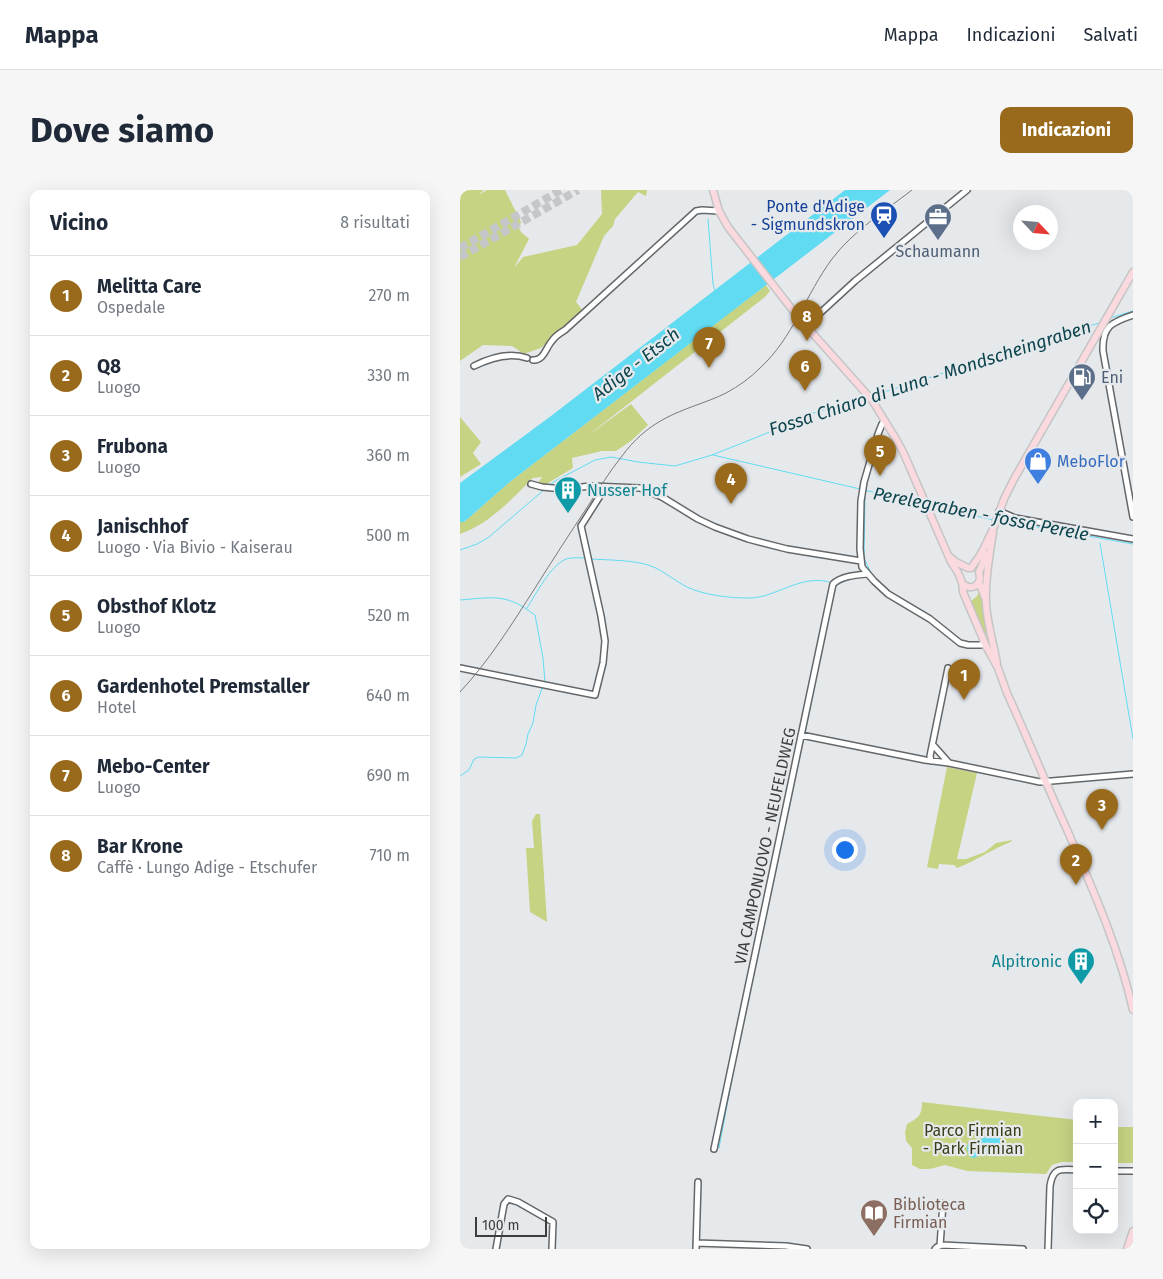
<!DOCTYPE html>
<html lang="it">
<meta charset="utf-8">
<style>
:root{--surface:#fff;--page:#f6f6f7;--text:#1f2937;--muted:#747a83;--line:#e0e1e3;--accent:#996a1b}
body{margin:0;font-family:"Fira Sans",sans-serif;background:var(--page);color:var(--text)}
.controls{position:absolute;right:15px;bottom:15px;display:grid;overflow:hidden;border-radius:10px;box-shadow:0 5px 20px #0002}
.controls button{width:45px;height:45px;display:grid;place-items:center;padding:0;border:0;border-bottom:1px solid var(--line);background:var(--surface);color:var(--text);font:25px sans-serif}
.compass{position:absolute;left:553px;top:15px;width:45px;height:45px;border-radius:50%;background:var(--surface);box-shadow:0 5px 20px #0002;rotate:116deg}
.scale{position:absolute;left:15px;bottom:12px;width:72px;box-sizing:border-box;padding-left:5px;border:2px solid #3c3d3e;border-top:0;font-size:14px;line-height:18px;white-space:nowrap;color:#3c3d3e;-webkit-text-stroke:4px #e6e9ec;paint-order:stroke}
.you{position:absolute;left:384px;top:659px;width:18px;height:18px;margin:-12px;border:4px solid #fff;border-radius:50%;background:#1a73e8;box-shadow:0 0 0 8px #1a73e833}
.badge{display:grid;place-items:center;width:32px;height:32px;border-radius:50%;background:var(--accent);color:#fff;font-size:16px;font-weight:700}
.pin{position:absolute;translate:-50% -41px;filter:drop-shadow(0 1px 2px #0008)}
.pin::after{content:'';position:absolute;top:26px;width:18px;height:15px;background:inherit;clip-path:polygon(0 0,100% 0,50% 100%)}
.list{margin:0;padding:0;list-style:none}
h2{display:flex;justify-content:space-between;align-items:center;height:65px;margin:0;padding:0 20px;font-size:21px}
h2 small{font-size:16px;font-weight:400;color:var(--muted)}
.list li{display:grid;grid-template-columns:32px 1fr auto;gap:15px;align-items:center;box-sizing:border-box;height:80px;padding:0 20px;border-top:1px solid var(--line)}
.list b{display:block;font-size:19px;white-space:nowrap}
.list p{margin:0;font-size:16px;white-space:nowrap;color:var(--muted)}
.list em{font-size:16px;font-style:normal;color:var(--muted)}
.icon{flex:none;width:28px;height:28px;fill:none;stroke:currentColor;stroke-width:2;stroke-linecap:round;stroke-linejoin:round}
.map{position:relative;flex:none;width:673px;height:1059px;overflow:hidden;border-radius:10px}
header{display:flex;align-items:center;gap:30px;box-sizing:border-box;height:70px;padding:0 25px;background:var(--surface);border-bottom:1px solid var(--line)}
header strong{font-size:24px}
nav{display:flex;gap:28px;margin-inline-start:auto;font-size:18px}
.intro{display:flex;align-items:center;justify-content:space-between;box-sizing:border-box;height:120px;padding:0 30px}
h1{margin:0;font-size:35px}
.button{padding:12px 22px;border-radius:10px;background:var(--accent);color:#fff;font-size:18px;font-weight:700}
main{display:flex;gap:30px;padding:0 30px}
aside{flex:1;background:var(--surface);border-radius:10px;box-shadow:0 5px 20px #0002}
.map>svg:first-child{display:block}
</style>
<header>
<strong>Mappa</strong>
<nav><a>Mappa</a><a>Indicazioni</a><a>Salvati</a></nav>
</header>
<div class="intro"><h1>Dove siamo</h1><a class="button">Indicazioni</a></div>
<main>
<aside>
<h2>Vicino<small>8 risultati</small></h2>
<ul class="list">
<li><span class="badge">1</span><div><b>Melitta Care</b><p>Ospedale</p></div><em>270 m</em></li>
<li><span class="badge">2</span><div><b>Q8</b><p>Luogo</p></div><em>330 m</em></li>
<li><span class="badge">3</span><div><b>Frubona</b><p>Luogo</p></div><em>360 m</em></li>
<li><span class="badge">4</span><div><b>Janischhof</b><p>Luogo · Via Bivio - Kaiserau</p></div><em>500 m</em></li>
<li><span class="badge">5</span><div><b>Obsthof Klotz</b><p>Luogo</p></div><em>520 m</em></li>
<li><span class="badge">6</span><div><b>Gardenhotel Premstaller</b><p>Hotel</p></div><em>640 m</em></li>
<li><span class="badge">7</span><div><b>Mebo-Center</b><p>Luogo</p></div><em>690 m</em></li>
<li><span class="badge">8</span><div><b>Bar Krone</b><p>Caffè · Lungo Adige - Etschufer</p></div><em>710 m</em></li>
</ul>
</aside>
<div class="map">
<svg width="673" height="1059" viewBox="0 0 673 1059">
<rect width="100%" height="100%" fill="#e6e9ec"/>
<!-- green -->
<path fill="#c6d383" d="M0,0H24L18,5L27,0H45L61,32L59,38L61,42L69,49L54,78L63,67L117,55L142,24L141,0H187L186,6L178,2L155,29L153,36L144,46L116,112L123,121L81,158L64,164L52,156L23,155L0,171Z
M306,95L310,101L305,107L126,247L171,214L188,235L171,251L156,261H142L112,268L113,278L83,296L78,293L82,287L73,288C52,309 29,334 0,344V332H4L51,291Z
M0,227L21,252L13,263L21,274L0,287Z
M520,398L523,410L527,443L525,444L511,411L517,406Z
M487,577L517,583L497,669H506L525,662L536,653L552,650L551,652C532,659 516,671 497,678L494,675L479,674L478,679L467,677Z
M76,624H80L87,732L70,722L66,658H74L72,631Z
M462,912L617,930V972H601L592,975L586,984L507,981L485,975L470,979H460L452,975V958L446,951L445,942L447,934C458,928 462,926 462,912Z
M654,937H673V973H654Z"/>
<!-- water -->
<path fill="#61dbf2" d="M385,0H430L51,291L4,332H0V293L91,226Z
M534,943L540,948V957L538,960L513,968L509,966L507,959L508,953L521,949L530,944Z"/>
<g fill="none" stroke-linecap="round" stroke-linejoin="round">
<!-- stream -->
<path stroke="#61dbf2" stroke-width="1" d="M248,29L253,94L255,101
M650,128L673,121
M412,206L642,132
M253,265L400,299
M90,295L95,291L135,270L151,267L178,272L215,276L252,265L305,244L347,225L406,207
M404,300L464,314
M405,307L404,368L411,383
M470,316L534,330
M538,330L673,354
M640,353L673,549
M0,360L17,354L29,347L85,299
M130,369C147,370 176,370 191,376C204,381 215,391 227,397C244,405 269,408 287,408C315,409 339,384 369,392
M0,410C17,409 35,405 51,411C60,414 68,420 75,425L83,468L85,492
M67,418C76,404 90,376 106,369C112,367 120,368 126,368
M345,543L374,402
M0,586L9,580L14,569L19,567L56,568L62,565L66,554L68,544L73,533L76,515L83,496
M290,803L344,547
M281,844L289,809
M259,958L275,873"/>
<!-- highway-tunnel -->
<path stroke="#c4c7c9" stroke-width="8" stroke-dasharray="8 4" stroke-linecap="butt" d="M0,58L101,0
M0,67L118,0"/>
<!-- minor casing -->
<g stroke="#646769" stroke-width="8">
<path id="minor" d="M673,125C652,132 642,136 643,161L673,327
M346,136L395,91L507,0
M73,170C84,171 86,157 92,151C95,146 100,143 105,140L236,21L242,20L259,21
M14,176C30,168 49,162 67,168
M425,232L422,234L418,244L404,292L401,311L400,359L402,377L414,391L428,404L470,429L500,453L508,455H521
M71,294L82,297L103,299L131,296L180,298L202,307L238,329L255,337L288,349L327,359L401,371
M539,321L555,328L673,349
M0,478L135,505L143,473L145,451L141,426L121,336L140,306L148,297
M341,545L465,570L489,573L580,592L673,584
M473,555L489,573
M471,571L470,566L488,478
M254,959L373,394C381,386 396,385 407,384
M654,981H673
M236,1053L326,1056L347,1059
M480,1056L483,1013
M36,1059L44,1014L48,1009L58,1012L93,1032L92,1059
M236,1059L238,992
M475,1059L477,1057L482,1055L563,1059
M588,1059L590,996C593,977 600,979 617,980"/>
</g>
<!-- major casing -->
<g stroke="#c4c5c5" stroke-width="9">
<path id="major" d="M253,0L259,21L268,37L338,127L412,210L436,249L444,264L491,372C498,382 503,390 503,402L526,456L538,478L547,503C568,549 587,596 608,642C633,700 659,758 673,820
M533,343C529,366 525,390 526,413C527,434 534,454 537,474
M490,367L496,372L508,378
M511,378L519,367L524,358L534,337L544,309L554,289L673,82
M503,394C509,399 515,398 519,392
M525,408L519,392L520,388L519,382L527,364
M667,1059L673,1041"/>
</g>
<!-- minor -->
<use href="#minor" stroke="#fff" stroke-width="5"/>
<!-- major -->
<use href="#major" stroke="#fad9df" stroke-width="6"/>
<!-- rail -->
<path stroke="#78797b" stroke-width="1" d="M0,502C29,471 52,434 75,398C92,371 110,343 128,316C139,299 149,282 162,266C173,251 187,238 204,229C224,218 246,213 266,203C279,196 290,188 300,178C333,148 346,104 372,69C393,41 425,21 452,0"/>
</g>
<!-- icons -->
<defs>
<g id="station-pin" transform="scale(1.4375)"><path d="M0 17L-7.5 6A9.5 9.5 0 1 1 7.5 6Z" fill="#1a4fb4" stroke="#e6e9ec"/><path d="M-3-6H3Q5-6 5-4V2Q5 4 3 4L4.5 6H3L1.5 4h-3L-3 6H-4.5L-3 4Q-5 4-5 2V-4Q-5-6-3-6ZM-3.5-4v3h7v-3ZM-3.5 1v1.5H-2V1ZM2 1v1.5H3.5V1Z" fill="#fff"/></g>
<g id="office-pin" transform="scale(1.4375)"><path d="M0 17L-7.5 6A9.5 9.5 0 1 1 7.5 6Z" fill="#5c6f8a" stroke="#e6e9ec"/><path d="M-6-3h4V-5.5h4V-3h4V5H-6ZM-1-4.5V-3h2v-1.5ZM-6 0V1H6V0Z" fill="#fff"/></g>
<g id="fuel-pin" transform="scale(1.4375)"><path d="M0 17L-7.5 6A9.5 9.5 0 1 1 7.5 6Z" fill="#5c6f8a" stroke="#e6e9ec"/><path d="M-5.5-6h7V0h2V4h1.3V-2.5L3-4.5l.8-.8L6-3V5H2.5V1h-1V6h-7ZM-4.2-4.7v3.2H.2V-4.7Z" fill="#fff"/></g>
<g id="shop-pin" transform="scale(1.4375)"><path d="M0 17L-7.5 6A9.5 9.5 0 1 1 7.5 6Z" fill="#3f7fe0" stroke="#e6e9ec"/><path d="M-5-2.5h2.3a2.7 3.5 0 0 1 5.4 0H5L5.5 6h-11ZM-1.5-2.5h3a1.5 2.3 0 0 0-3 0Z" fill="#fff"/></g>
<g id="building-pin" transform="scale(1.4375)"><path d="M0 17L-7.5 6A9.5 9.5 0 1 1 7.5 6Z" fill="#0f9aa8" stroke="#e6e9ec"/><path d="M-4-6H4V6H1V3H-1V6H-4ZM-2.5-4.3h1.7v1.8h-1.7ZM.8-4.3h1.7v1.8H.8ZM-2.5-1h1.7V.8h-1.7ZM.8-1h1.7V.8H.8Z" fill="#fff"/></g>
<g id="library-pin" transform="scale(1.4375)"><path d="M0 17L-7.5 6A9.5 9.5 0 1 1 7.5 6Z" fill="#8d6e63" stroke="#e6e9ec"/><path d="M-6-4Q-3-5.5-.7-3.5V5Q-3 3-6 4ZM6-4Q3-5.5 .7-3.5V5Q3 3 6 4Z" fill="#fff"/></g>
</defs>
<g fill-rule="evenodd">
<use href="#station-pin" x="424" y="25"/>
<use href="#office-pin" x="478" y="27"/>
<use href="#fuel-pin" x="622" y="187"/>
<use href="#shop-pin" x="578" y="271"/>
<use href="#building-pin" x="108" y="300"/>
<use href="#building-pin" x="621" y="771"/>
<use href="#library-pin" x="414" y="1023"/>
</g>
<g text-anchor="middle" dominant-baseline="central" stroke-width="4.5" stroke-linejoin="round" paint-order="stroke">
<!-- transit labels -->
<g font-size="16" fill="#164399" stroke="#e6e9ec" text-anchor="end">
<text x="405" y="16">Ponte d'Adige<tspan x="405" dy="18">- Sigmundskron</tspan></text>
</g>
<!-- service labels -->
<g font-size="16" fill="#4e5e75" stroke="#e6e9ec">
<text x="478" y="61">Schaumann</text>
<text x="641" y="187" text-anchor="start">Eni</text>
</g>
<!-- shop labels -->
<g font-size="16" fill="#366cbe" stroke="#e6e9ec" text-anchor="start">
<text x="597" y="271">MeboFlor</text>
</g>
<!-- culture labels -->
<g font-size="16" fill="#0d838f" stroke="#e6e9ec" text-anchor="start">
<text x="127" y="300">Nusser Hof</text>
<text x="602" y="771" text-anchor="end">Alpitronic</text>
</g>
<!-- street labels -->
<g font-size="16" fill="#3c3d3e" stroke="#e6e9ec">
<text transform="translate(305 656) rotate(-78)">VIA CAMPONUOVO - NEUFELDWEG</text>
</g>
<!-- park labels -->
<g font-size="16" fill="#393f1a" stroke="#e6e9ec">
<text x="513" y="940">Parco Firmian<tspan x="513" dy="18">- Park Firmian</tspan></text>
</g>
<!-- education labels -->
<g font-size="16" fill="#785e54" stroke="#e6e9ec" text-anchor="start">
<text x="433" y="1014">Biblioteca<tspan x="433" dy="18">Firmian</tspan></text>
</g>
<!-- water labels -->
<g font-size="18" font-style="italic" fill="#0d454e" stroke="#e6e9ec">
<text transform="translate(176 174) rotate(-38)">Adige - Etsch</text>
<text transform="translate(470 188) rotate(-18)">Fossa Chiaro di Luna - Mondscheingraben</text>
<text transform="translate(521 324) rotate(11)">Perelegraben - fossa Perele</text>
</g>
</g>
</svg>
<div class="controls">
<button>+</button>
<button>−</button>
<button><svg class="icon" aria-label="locate" viewBox="0 0 24 24"><circle cx="12" cy="12" r="6"/><path d="M12 2v4M12 18v4M2 12h4M18 12h4"/></svg></button>
</div>
<svg class="compass" viewBox="-18 -18 36 36"><path d="M0-13l5 13h-10z" fill="#e53935"/><path d="M0 13l5-13h-10z" fill="#747a83"/></svg>
<div class="scale">100 m</div>
<div class="you"></div>
<div class="pin badge" style="left:504px;top:510px">1</div>
<div class="pin badge" style="left:616px;top:695px">2</div>
<div class="pin badge" style="left:642px;top:640px">3</div>
<div class="pin badge" style="left:271px;top:314px">4</div>
<div class="pin badge" style="left:420px;top:286px">5</div>
<div class="pin badge" style="left:345px;top:201px">6</div>
<div class="pin badge" style="left:249px;top:178px">7</div>
<div class="pin badge" style="left:347px;top:151px">8</div>
</div>
</main>
